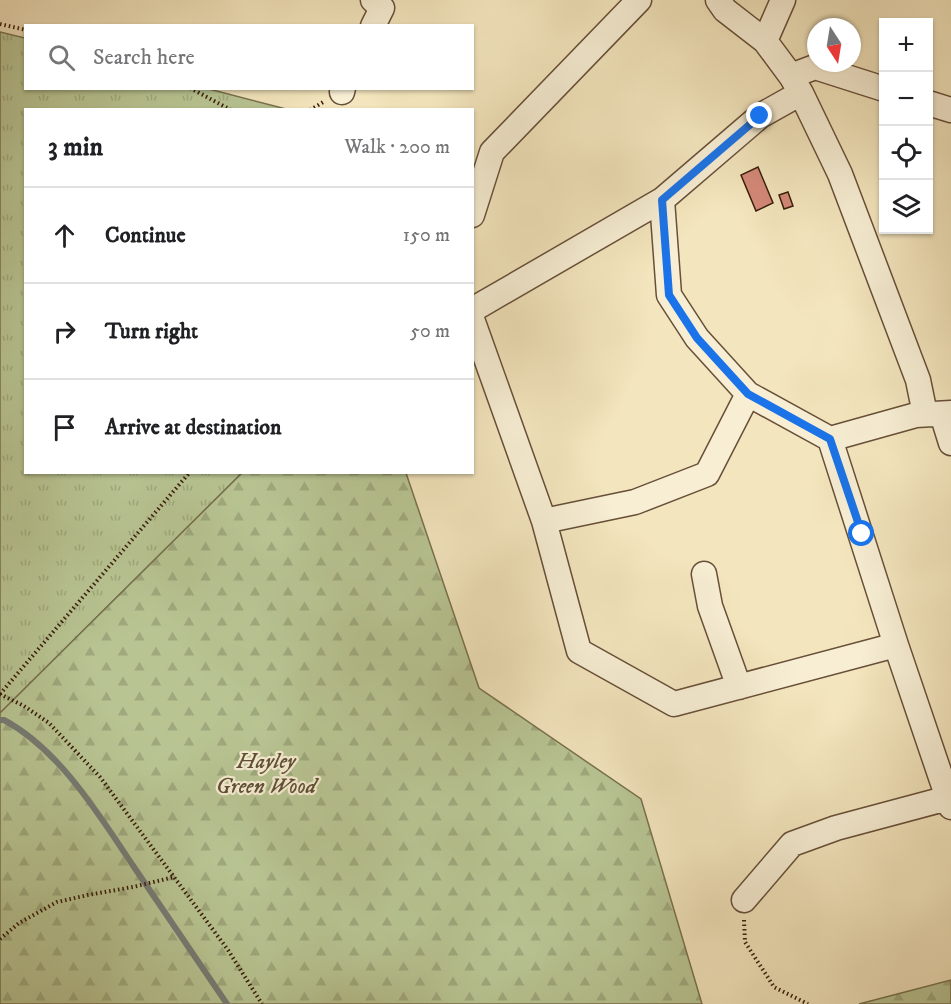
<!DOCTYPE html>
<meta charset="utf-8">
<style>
:root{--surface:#fff;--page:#f2f2f2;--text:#202124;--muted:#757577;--line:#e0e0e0}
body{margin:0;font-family:"IM FELL DW Pica",serif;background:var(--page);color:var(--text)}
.controls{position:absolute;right:18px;top:18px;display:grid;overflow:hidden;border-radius:0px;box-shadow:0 2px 4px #0004}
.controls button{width:54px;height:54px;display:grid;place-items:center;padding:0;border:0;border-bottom:2px solid var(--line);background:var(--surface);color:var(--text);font:30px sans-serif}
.compass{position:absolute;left:807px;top:18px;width:54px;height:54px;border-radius:50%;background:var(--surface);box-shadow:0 2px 4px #0004;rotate:168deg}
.stop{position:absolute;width:18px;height:18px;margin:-14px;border:4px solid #1a73e8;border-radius:50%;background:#fff}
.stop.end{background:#1a73e8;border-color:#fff;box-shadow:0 2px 6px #0008}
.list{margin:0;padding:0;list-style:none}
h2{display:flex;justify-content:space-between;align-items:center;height:78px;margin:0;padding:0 24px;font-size:26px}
h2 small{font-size:20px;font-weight:400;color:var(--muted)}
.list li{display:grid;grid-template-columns:39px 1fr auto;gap:18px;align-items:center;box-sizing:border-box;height:96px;padding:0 24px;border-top:2px solid var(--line)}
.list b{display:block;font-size:22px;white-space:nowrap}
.list em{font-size:20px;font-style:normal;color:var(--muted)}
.icon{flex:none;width:33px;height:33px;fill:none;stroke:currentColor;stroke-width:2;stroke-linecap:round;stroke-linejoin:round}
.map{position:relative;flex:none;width:951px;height:1004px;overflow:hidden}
.search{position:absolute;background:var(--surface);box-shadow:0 2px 4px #0004;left:24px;top:24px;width:450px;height:66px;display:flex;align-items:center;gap:15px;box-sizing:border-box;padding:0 21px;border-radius:0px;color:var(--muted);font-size:22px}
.panel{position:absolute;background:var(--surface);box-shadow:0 2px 4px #0004;left:24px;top:108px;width:450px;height:366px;border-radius:0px}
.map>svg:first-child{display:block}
</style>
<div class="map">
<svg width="951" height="1004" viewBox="0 0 951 1004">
<defs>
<pattern id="grass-tufts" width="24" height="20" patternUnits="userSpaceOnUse" patternTransform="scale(1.5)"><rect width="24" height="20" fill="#b8c593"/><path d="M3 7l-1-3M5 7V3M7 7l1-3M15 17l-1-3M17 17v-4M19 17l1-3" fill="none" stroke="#9fa97d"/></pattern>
<pattern id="forest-firs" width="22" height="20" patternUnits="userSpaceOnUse" patternTransform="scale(1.5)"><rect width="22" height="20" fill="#b8c593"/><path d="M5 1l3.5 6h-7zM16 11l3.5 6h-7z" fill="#9fa97d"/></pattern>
</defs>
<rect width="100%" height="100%" fill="#f3e5bd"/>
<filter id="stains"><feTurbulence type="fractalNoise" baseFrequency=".00333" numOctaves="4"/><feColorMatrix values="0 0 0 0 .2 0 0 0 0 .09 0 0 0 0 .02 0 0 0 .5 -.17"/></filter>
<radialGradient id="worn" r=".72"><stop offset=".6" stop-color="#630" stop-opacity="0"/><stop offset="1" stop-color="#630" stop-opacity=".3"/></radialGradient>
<!-- grass -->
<path fill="url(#grass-tufts)" stroke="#78714f" stroke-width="1.5" d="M0,32L25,38L26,88L209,89L286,109L26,110V472L242,473L0,713Z"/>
<!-- forest -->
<path fill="url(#forest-firs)" stroke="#78714f" stroke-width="1.5" d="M242,473H406L479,688L641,799L702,1004H0V713Z
M951,980V1004H859Z"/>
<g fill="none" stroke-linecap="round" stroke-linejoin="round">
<!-- stream -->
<path stroke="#777c75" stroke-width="6" d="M0,720H4C60,750 99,815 134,867C165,912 196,958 227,1004"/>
</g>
<!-- building -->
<path fill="#d48878" stroke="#381d0b" stroke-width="1.5" d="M758,167L773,203L756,211L741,175Z
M788,192L793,206L784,209L779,195Z"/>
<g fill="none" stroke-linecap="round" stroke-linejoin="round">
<!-- minor casing -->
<g stroke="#674f38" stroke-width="27">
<path id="minor" d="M373,0L382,8L373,26
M718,0L725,10L765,41L791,76L801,93L840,174L918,380L925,414
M765,41L783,0
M791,76L815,67L884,89
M342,92L343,88
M928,103L951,110
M662,200L669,295L697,338L748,394L830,439L916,415L951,413
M472,215L492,152L639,0
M472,310L662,200L760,116L801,93
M472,319L544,521L579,651L674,704L896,645
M942,414L951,443
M830,439L896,645L951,807
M544,521L635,502L707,474L748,394
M704,574L710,606L739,687
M744,900L792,844L836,828L948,798"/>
</g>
<!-- path -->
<path stroke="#381d0b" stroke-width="4" stroke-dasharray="1.5 3" stroke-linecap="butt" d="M0,24L26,30
M190,88L231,110
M310,110L325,101
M0,694L24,706L49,723L100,777L228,950L262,1004
M0,694L190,472
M744,920L745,942L774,987L808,1004
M0,939L19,923L57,902L88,895L133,887L174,877"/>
<!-- minor -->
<use href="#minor" stroke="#f7eed4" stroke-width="24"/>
</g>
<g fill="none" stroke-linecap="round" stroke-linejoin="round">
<!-- route -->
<path stroke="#1a73e8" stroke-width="8" d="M760,116L662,200L669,295L697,338L748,394L830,439L862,534"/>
</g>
<g text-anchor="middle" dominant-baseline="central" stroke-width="4.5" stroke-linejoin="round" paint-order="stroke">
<!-- park labels -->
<g font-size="22" font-style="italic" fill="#5e4f34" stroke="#f7eed4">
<text x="266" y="761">Hayley<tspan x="266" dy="25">Green Wood</tspan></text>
</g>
</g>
<rect width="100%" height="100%" filter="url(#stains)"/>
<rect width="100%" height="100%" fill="url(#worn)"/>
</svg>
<div class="controls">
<button>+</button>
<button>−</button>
<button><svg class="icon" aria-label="locate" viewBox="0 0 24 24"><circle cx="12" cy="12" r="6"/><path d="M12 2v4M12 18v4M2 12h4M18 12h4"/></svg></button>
<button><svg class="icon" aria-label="layers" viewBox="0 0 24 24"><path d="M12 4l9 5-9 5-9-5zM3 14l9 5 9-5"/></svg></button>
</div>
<svg class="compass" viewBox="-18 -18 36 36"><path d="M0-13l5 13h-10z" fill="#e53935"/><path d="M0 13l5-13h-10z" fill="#757577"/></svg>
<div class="stop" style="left:862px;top:534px"></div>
<div class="stop end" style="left:760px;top:116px"></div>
<div class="search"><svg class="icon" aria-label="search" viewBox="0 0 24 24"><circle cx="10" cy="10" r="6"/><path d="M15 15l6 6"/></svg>Search here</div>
<section class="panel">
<h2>3 min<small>Walk · 200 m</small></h2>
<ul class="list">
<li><svg class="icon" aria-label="ahead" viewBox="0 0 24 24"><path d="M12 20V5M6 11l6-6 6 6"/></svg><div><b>Continue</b></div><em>150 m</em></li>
<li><svg class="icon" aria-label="right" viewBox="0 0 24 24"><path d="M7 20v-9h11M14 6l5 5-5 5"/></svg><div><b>Turn right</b></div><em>50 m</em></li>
<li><svg class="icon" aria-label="arrive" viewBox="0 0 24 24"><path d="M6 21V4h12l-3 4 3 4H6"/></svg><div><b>Arrive at destination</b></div></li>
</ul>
</section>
</div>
